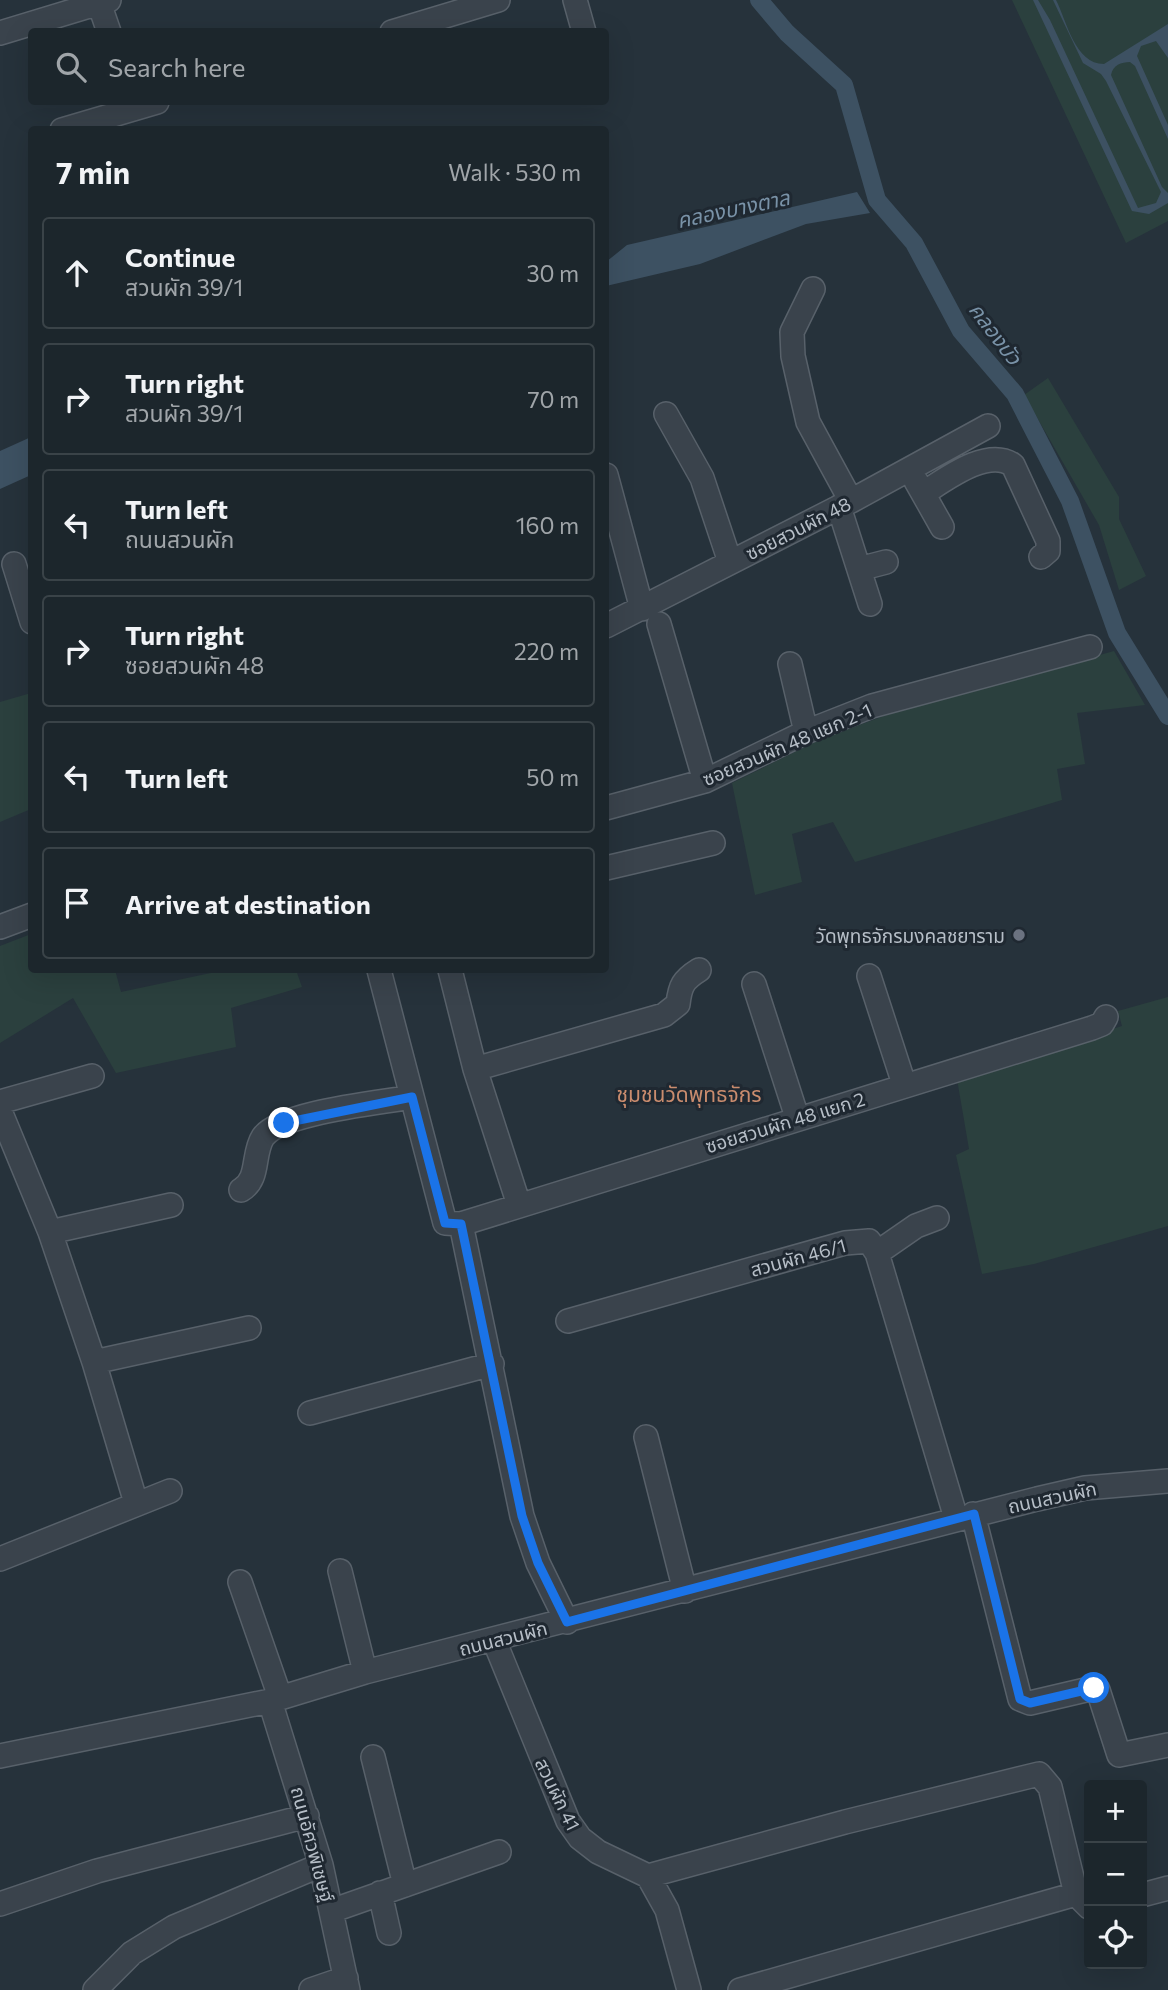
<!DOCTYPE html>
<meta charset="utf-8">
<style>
:root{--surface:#1c262c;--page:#293238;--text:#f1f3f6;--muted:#a0a5a9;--line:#3a4348}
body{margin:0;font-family:Commissioner,"Noto Sans Thai",sans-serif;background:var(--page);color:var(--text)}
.controls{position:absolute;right:21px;bottom:21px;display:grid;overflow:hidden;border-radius:7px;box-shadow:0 7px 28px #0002}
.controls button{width:63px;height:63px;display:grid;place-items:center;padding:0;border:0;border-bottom:2px solid var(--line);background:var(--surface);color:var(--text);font:35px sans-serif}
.stop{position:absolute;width:21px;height:21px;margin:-16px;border:5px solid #1a73e8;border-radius:50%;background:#fff}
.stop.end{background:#1a73e8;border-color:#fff;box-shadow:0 2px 7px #0008}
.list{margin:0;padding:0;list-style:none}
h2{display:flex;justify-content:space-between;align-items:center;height:91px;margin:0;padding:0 28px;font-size:30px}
h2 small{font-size:23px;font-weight:400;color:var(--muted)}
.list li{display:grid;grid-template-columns:46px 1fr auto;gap:21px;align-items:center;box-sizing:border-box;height:112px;margin:0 14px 14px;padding:0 14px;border:2px solid var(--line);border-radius:7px}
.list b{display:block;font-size:26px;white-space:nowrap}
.list p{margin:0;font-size:23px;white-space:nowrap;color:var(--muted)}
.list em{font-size:23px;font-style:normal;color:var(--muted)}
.icon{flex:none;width:38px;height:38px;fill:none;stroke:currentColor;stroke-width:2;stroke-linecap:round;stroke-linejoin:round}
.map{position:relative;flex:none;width:1168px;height:1990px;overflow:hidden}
.search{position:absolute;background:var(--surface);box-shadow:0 7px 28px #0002;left:28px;top:28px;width:581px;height:77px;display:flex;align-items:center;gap:18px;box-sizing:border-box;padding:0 24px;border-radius:7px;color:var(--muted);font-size:26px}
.panel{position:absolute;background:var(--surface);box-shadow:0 7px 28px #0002;left:28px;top:126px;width:581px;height:847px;border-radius:7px}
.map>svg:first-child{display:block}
</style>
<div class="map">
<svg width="1168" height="1990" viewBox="0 0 1168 1990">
<rect width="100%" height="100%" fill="#26323b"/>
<!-- green -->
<path fill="#2b403e" d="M1012,0H1168V221L1126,243Z
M1048,378L1119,497V519L1146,576L1119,590L1099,525L1024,395Z
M1114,651L1145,705L1077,713L1085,764L1057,769L1062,800L855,862L833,822L792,834L802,882L755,895L732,783L821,739L884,716Z
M31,693V809L0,822V702Z
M31,934L32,970H115L121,992L225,970H296L302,987L231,1008L236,1047L116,1073L73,998L0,1043V946Z
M1168,997V1226L1034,1264L982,1274L956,1155L969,1149L957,1079L1122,1026L1118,1011Z"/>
<!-- water -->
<path fill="#3d5162" d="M1033,0H1038L1050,20L1138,208L1156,203L1161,192L1106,81L1101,74L1083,63L1053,0H1056C1067,22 1075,64 1104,64L1168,24V58L1156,41L1141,46L1137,56L1168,125V139L1135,66L1130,62C1121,62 1113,65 1111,75L1162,187L1168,193V203L1149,214L1132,211Z
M857,192L870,213L806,224L700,264L606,286V262L627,245Z
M31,437V475L0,489V451Z"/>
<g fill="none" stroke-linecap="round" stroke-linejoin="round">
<!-- canal -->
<path stroke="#3d5162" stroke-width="18" d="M759,0L787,33L844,85L877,200L914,243L961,331L1015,394L1070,501L1117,633L1168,716"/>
<!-- minor casing -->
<g stroke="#58616a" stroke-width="26">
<path id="minor" d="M98,0L109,32
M575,0L584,32
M392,32L498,0
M0,33L109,0
M62,130L157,102
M813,289L792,332L793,356L808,422L851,501
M666,414L702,478L730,562
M606,475L642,609
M916,481L942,527
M924,493C946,479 988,447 1013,465L1048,541V551L1041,557
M839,507L870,604
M14,564L32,622
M859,569L886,562
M659,624L705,781
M606,626L851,501L988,426
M790,664L806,732
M606,808L705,781L806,732L872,706L1090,647
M606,868L713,843
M0,927L32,915
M379,970L445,1223L461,1224L522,1516L538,1563L567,1622
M450,970L475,1069L519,1205
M869,976L904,1084
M754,984L797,1117
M475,1069L664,1015L678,1004C680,986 683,980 699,970
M0,1102L92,1076
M0,1111L50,1232L94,1362L136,1503
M241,1190C260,1179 252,1154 263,1137C281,1112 380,1103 412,1097
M461,1224L1092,1028L1102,1024L1106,1017
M50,1232L171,1205
M877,1253L916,1226L937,1218
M568,1321L845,1243L869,1241L877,1253L956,1518
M94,1362L249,1328
M310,1413L492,1364
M646,1437L685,1591
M973,1514L1020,1699L1030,1703L1094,1688L1098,1690L1119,1755L1168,1745
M0,1559L170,1491
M340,1571L365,1672
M240,1582L280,1697
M494,1640L568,1821L580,1838L598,1852L648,1876L667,1910L689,1990
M270,1701L321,1865L348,1990
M0,1756L270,1701L365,1672L1037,1499L1085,1488L1168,1481
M373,1757L405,1885
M648,1876L845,1822L1039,1774L1050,1787L1076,1894L1089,1907
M380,1893L389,1933
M1142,1895L1168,1888
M0,1904L97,1871L307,1816
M331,1911L499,1852
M95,1990L132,1953L174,1927L321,1865
M311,1990L346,1978
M740,1990L1076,1894"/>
</g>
<!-- minor -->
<use href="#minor" stroke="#3a434c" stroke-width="23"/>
</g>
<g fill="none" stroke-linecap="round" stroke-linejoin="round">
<!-- route -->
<path stroke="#1a73e8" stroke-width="9" d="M284,1123L412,1097L445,1223L461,1224L522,1516L538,1563L567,1622L974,1514L1020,1699L1030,1703L1094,1688"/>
</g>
<!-- markers -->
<circle fill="#6b7280" stroke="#1f2831" stroke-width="2.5" cx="1019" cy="935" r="7"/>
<g text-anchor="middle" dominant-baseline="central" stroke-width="6" stroke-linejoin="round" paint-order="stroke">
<!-- street labels -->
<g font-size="19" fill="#b6bec7" stroke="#1f2831">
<text transform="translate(798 528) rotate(-27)">ซอยสวนผัก 48</text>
<text transform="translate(787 744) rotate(-23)">ซอยสวนผัก 48 แยก 2-1</text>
<text transform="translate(785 1122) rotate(-17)">ซอยสวนผัก 48 แยก 2</text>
<text transform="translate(798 1257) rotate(-15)">สวนผัก 46/1</text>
<text transform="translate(1052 1497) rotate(-12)">ถนนสวนผัก</text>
<text transform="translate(503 1638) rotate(-14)">ถนนสวนผัก</text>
<text transform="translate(558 1794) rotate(64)">สวนผัก 41</text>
<text transform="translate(313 1844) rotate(75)">ถนนอัศวพิเชษฐ์</text>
</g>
<!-- poi labels -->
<g font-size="19" fill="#b6bec7" stroke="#1f2831" text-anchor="end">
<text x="1005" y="935">วัดพุทธจักรมงคลชยาราม</text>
</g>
<!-- water labels -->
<g font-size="21" font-style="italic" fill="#7992a7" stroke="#1f2831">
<text transform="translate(733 208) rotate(-12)">คลองบางตาล</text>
<text transform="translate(996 333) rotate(53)">คลองบัว</text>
</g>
<!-- neighbourhood labels -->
<g font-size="21" fill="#ca8c6e" stroke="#1f2831">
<text x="689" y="1093">ชุมชนวัดพุทธจักร</text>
</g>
</g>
</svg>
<div class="controls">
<button>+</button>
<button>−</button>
<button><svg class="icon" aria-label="locate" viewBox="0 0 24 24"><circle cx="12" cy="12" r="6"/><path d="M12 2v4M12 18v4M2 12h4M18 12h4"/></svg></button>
</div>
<div class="stop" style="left:1094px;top:1688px"></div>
<div class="stop end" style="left:284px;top:1123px"></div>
<div class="search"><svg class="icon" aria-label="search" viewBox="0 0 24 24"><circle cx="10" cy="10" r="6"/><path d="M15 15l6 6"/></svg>Search here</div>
<section class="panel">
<h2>7 min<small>Walk · 530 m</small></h2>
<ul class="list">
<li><svg class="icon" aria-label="ahead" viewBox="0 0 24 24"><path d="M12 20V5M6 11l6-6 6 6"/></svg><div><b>Continue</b><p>สวนผัก 39/1</p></div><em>30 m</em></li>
<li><svg class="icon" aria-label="right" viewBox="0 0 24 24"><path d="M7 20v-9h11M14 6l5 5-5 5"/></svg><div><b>Turn right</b><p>สวนผัก 39/1</p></div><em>70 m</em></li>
<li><svg class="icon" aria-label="left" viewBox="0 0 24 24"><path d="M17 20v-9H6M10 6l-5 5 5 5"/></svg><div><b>Turn left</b><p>ถนนสวนผัก</p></div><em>160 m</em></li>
<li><svg class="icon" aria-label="right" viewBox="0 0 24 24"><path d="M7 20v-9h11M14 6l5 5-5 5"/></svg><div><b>Turn right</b><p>ซอยสวนผัก 48</p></div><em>220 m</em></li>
<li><svg class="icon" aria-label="left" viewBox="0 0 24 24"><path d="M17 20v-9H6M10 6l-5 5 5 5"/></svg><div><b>Turn left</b></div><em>50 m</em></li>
<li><svg class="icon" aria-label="arrive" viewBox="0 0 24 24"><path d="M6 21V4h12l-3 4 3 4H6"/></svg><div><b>Arrive at destination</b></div></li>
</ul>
</section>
</div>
